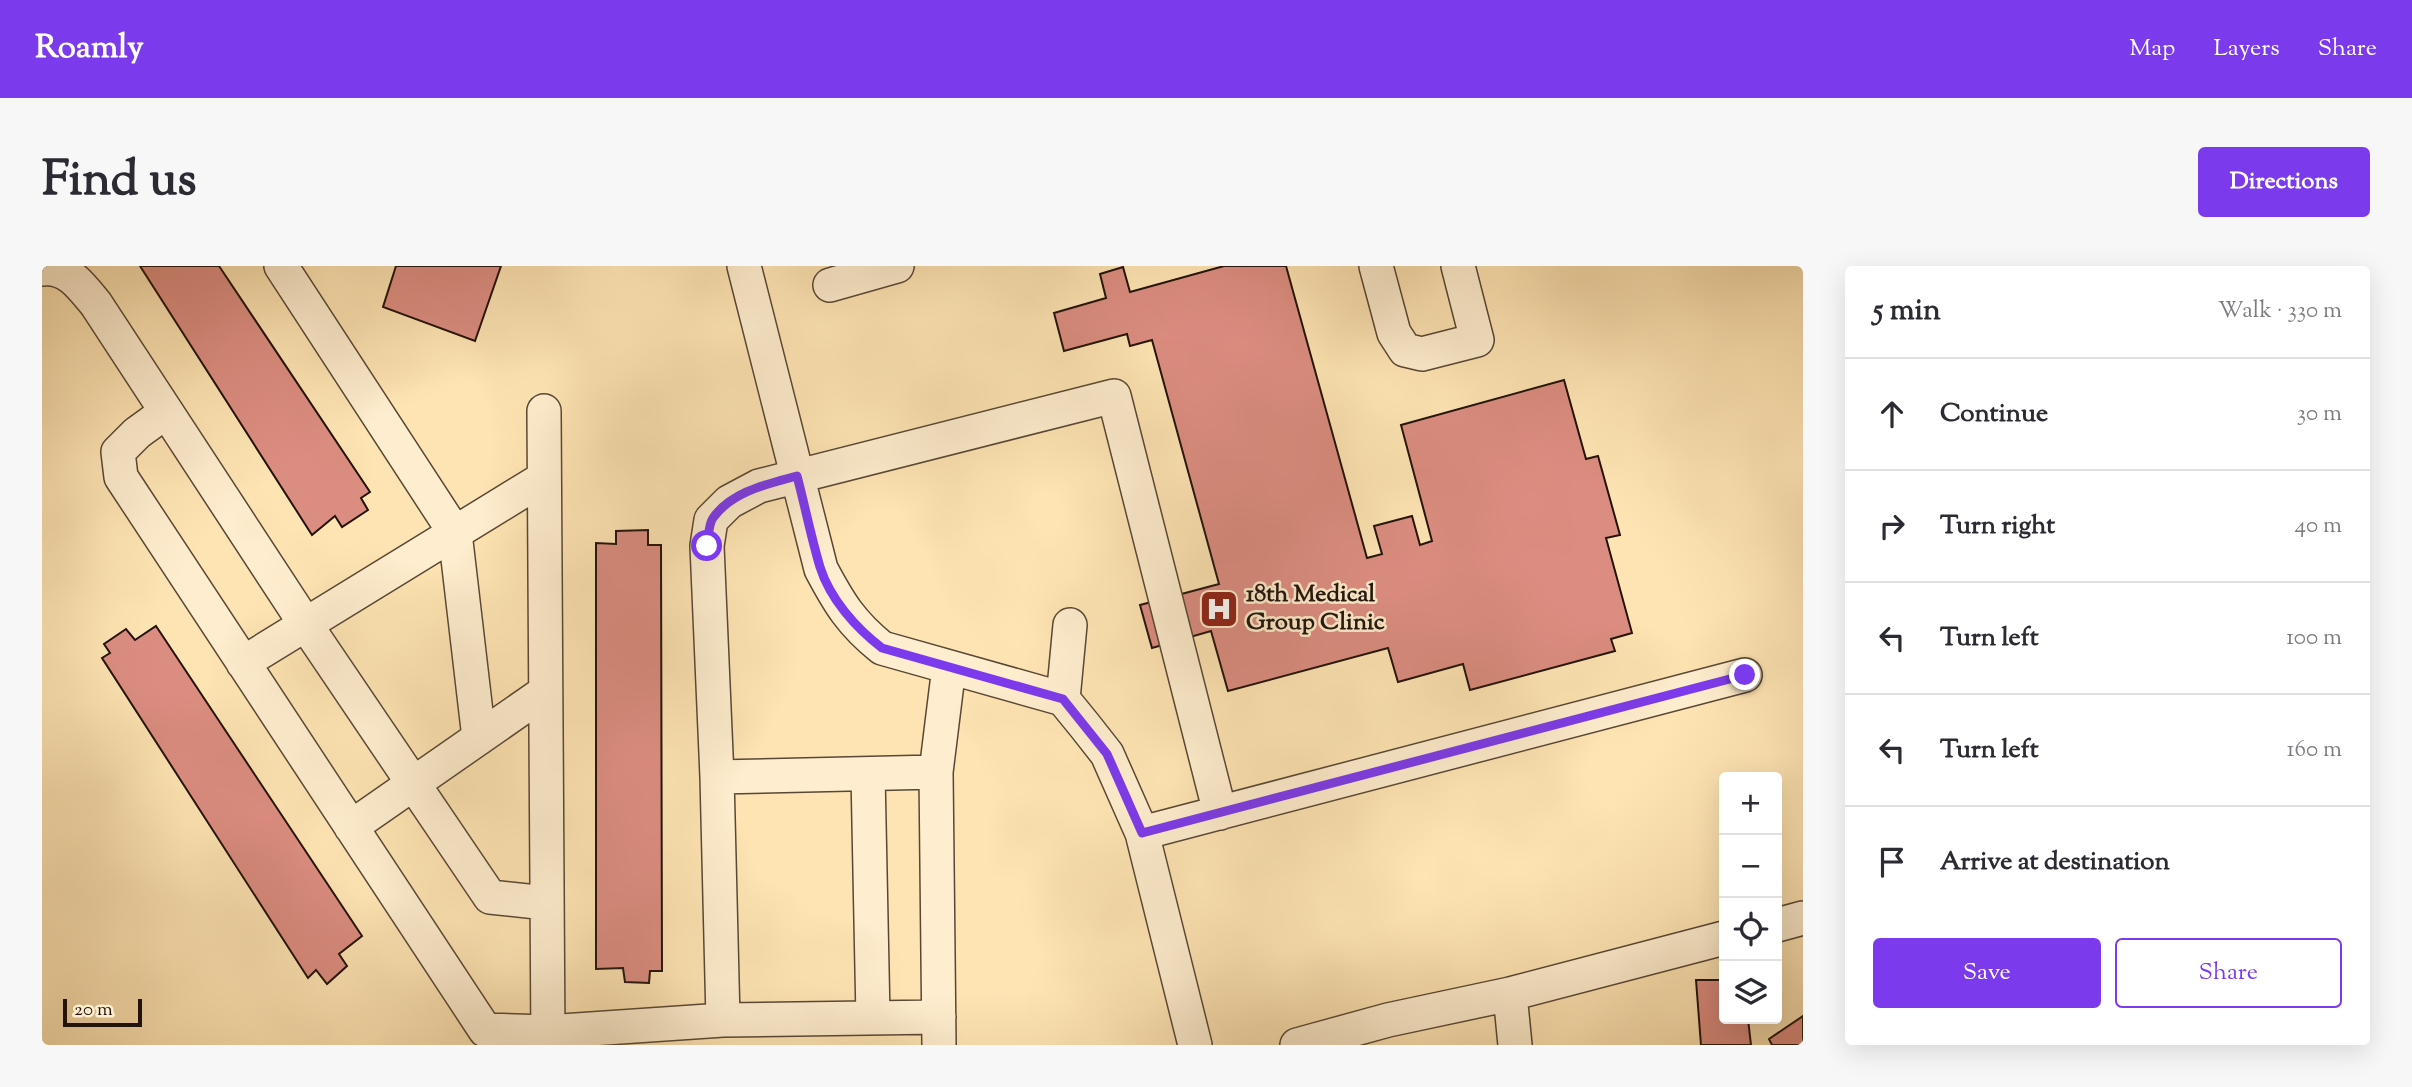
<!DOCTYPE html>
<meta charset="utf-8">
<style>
:root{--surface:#fff;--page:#f7f7f7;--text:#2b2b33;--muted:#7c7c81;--line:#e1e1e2;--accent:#7c3aed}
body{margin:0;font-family:"Sorts Mill Goudy",serif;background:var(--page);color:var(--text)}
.controls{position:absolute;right:21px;bottom:21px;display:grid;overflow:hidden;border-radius:7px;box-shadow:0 7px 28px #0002}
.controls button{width:63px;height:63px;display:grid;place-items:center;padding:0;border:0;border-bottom:2px solid var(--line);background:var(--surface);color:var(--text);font:35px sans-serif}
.scale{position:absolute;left:21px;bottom:18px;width:79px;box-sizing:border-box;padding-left:7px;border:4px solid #22130c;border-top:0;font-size:19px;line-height:24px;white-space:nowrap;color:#22130c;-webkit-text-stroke:5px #feedce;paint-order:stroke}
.stop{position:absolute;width:21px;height:21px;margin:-16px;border:5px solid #7c3aed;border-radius:50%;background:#fff}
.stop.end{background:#7c3aed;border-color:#fff;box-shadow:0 2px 7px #0008}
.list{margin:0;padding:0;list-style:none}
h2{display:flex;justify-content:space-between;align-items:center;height:91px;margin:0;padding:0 28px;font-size:30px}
h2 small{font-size:23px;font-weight:400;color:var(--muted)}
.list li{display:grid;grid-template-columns:46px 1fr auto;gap:21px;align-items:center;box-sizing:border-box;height:112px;padding:0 28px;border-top:2px solid var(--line)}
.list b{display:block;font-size:26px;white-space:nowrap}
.list em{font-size:23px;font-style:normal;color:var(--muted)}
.actions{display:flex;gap:14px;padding:21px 28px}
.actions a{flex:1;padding:16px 0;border:2px solid var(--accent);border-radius:7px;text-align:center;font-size:24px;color:var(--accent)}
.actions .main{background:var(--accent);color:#fff}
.icon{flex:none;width:38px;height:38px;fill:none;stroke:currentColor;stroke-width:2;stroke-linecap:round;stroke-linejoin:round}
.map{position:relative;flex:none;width:1761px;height:779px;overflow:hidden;border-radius:7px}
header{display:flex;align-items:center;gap:42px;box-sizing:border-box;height:98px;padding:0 35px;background:var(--accent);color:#fff}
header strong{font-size:33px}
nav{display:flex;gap:38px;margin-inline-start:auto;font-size:24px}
.intro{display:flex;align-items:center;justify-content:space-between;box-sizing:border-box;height:168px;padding:0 42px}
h1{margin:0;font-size:49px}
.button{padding:18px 32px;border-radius:7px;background:var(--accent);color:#fff;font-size:24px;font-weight:700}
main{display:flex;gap:42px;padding:0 42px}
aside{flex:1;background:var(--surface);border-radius:7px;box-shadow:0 7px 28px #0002}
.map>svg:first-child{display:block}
</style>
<header>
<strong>Roamly</strong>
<nav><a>Map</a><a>Layers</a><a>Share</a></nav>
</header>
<div class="intro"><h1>Find us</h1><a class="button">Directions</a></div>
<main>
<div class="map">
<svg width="1761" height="779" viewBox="0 0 1761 779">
<rect width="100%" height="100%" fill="#fee4b3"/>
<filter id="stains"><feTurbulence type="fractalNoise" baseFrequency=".00286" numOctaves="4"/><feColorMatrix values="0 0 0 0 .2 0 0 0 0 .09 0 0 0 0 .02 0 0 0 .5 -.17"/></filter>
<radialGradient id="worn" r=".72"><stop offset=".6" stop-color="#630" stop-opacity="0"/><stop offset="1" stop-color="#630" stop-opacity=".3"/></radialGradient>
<!-- building -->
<path fill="#dc8d81" stroke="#22130c" stroke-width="2" d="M98,0H177L328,226L319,232L326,244L300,261L293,250L270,269Z
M354,0H459L433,75L341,41Z
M1182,0H1244L1325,292L1340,288L1332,260L1370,250L1378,279L1390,275L1359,159L1522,114L1544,193L1556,190L1578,269L1564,272L1590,367L1569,373L1573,385L1428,424L1421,398L1356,416L1346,382L1186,425L1169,365L1110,382L1098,339L1177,318L1110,74L1088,80L1085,68L1022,85L1012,47L1064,32L1058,8L1081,1L1088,26Z
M606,264V279H619L620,705H608L607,717L583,716L581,702L554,703V277L574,278V265Z
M114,360L320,670L297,688L305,700L285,718L274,704L266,712L60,392L68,387L62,378L84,363L93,374Z
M1654,714H1682V753H1706L1709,779H1659Z
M1761,750V779H1730L1727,773Z"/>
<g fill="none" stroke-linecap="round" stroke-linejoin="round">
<!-- minor casing -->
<g stroke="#594736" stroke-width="36">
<path id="minor" d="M239,0L413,267L437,472
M702,0L779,303C797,337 809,357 840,382L1021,433L1043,460L1065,488L1100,567L1153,779
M1334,0L1352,67L1363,84L1380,88L1435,74L1416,0
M0,3C26,0 39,20 54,38L264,359L448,631L504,637
M788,19L855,0
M502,145L506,779
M124,146L95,167L76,186L79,211L443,764L505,766L681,754L897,751
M201,397L502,212
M1021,433L1028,359
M826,508L831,752
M675,511L894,506
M309,561L503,426
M1100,567L1703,409
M1735,659L1761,652
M1468,728L1473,779
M681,754L675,511L665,280L669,254L687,236L717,220L1072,130L1178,547
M897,779L894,506L907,401
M1255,779L1346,754L1468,728L1682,672"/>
</g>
<!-- minor -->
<use href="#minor" stroke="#feedce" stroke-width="33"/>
</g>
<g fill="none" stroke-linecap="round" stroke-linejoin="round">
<!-- route -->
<path stroke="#7c3aed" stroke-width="9" d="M665,280C667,271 666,259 671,252C690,225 726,218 755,210C763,240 769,271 778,301C788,333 814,362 840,382L1021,433L1065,488L1100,567L1703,409"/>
</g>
<!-- icons -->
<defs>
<g id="hospital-square" transform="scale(2.0125)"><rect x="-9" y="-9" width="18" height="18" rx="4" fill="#8f2418" stroke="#feedce"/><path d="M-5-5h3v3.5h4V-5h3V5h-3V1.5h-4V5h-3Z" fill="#fff"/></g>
</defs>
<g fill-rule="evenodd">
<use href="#hospital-square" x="1177" y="343"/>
</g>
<g text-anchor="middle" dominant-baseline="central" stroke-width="5" stroke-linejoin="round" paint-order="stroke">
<!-- poi labels -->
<g font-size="24" font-weight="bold" fill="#22130c" stroke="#feedce" text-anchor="start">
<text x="1204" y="329">18th Medical<tspan x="1204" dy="28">Group Clinic</tspan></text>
</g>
</g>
<rect width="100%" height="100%" filter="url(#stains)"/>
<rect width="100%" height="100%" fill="url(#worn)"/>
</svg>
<div class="controls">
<button>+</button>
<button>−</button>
<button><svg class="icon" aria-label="locate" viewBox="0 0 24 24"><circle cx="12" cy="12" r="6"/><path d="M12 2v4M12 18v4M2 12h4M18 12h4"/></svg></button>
<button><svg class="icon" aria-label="layers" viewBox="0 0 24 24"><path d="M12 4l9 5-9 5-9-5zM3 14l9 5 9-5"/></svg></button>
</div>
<div class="scale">20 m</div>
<div class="stop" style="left:665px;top:280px"></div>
<div class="stop end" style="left:1703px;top:409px"></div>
</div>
<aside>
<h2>5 min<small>Walk · 330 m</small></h2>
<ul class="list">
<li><svg class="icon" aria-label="ahead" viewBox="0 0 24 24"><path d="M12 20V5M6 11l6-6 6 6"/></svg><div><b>Continue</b></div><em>30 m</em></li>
<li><svg class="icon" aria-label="right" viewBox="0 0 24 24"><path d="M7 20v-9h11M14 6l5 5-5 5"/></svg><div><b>Turn right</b></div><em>40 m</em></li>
<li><svg class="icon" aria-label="left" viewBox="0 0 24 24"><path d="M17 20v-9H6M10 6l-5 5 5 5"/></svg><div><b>Turn left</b></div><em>100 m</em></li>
<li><svg class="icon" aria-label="left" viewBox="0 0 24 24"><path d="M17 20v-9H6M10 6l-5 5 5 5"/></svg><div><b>Turn left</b></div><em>160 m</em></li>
<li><svg class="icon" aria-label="arrive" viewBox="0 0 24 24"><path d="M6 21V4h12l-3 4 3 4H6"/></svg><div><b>Arrive at destination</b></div></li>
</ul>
<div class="actions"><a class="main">Save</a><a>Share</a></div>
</aside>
</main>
